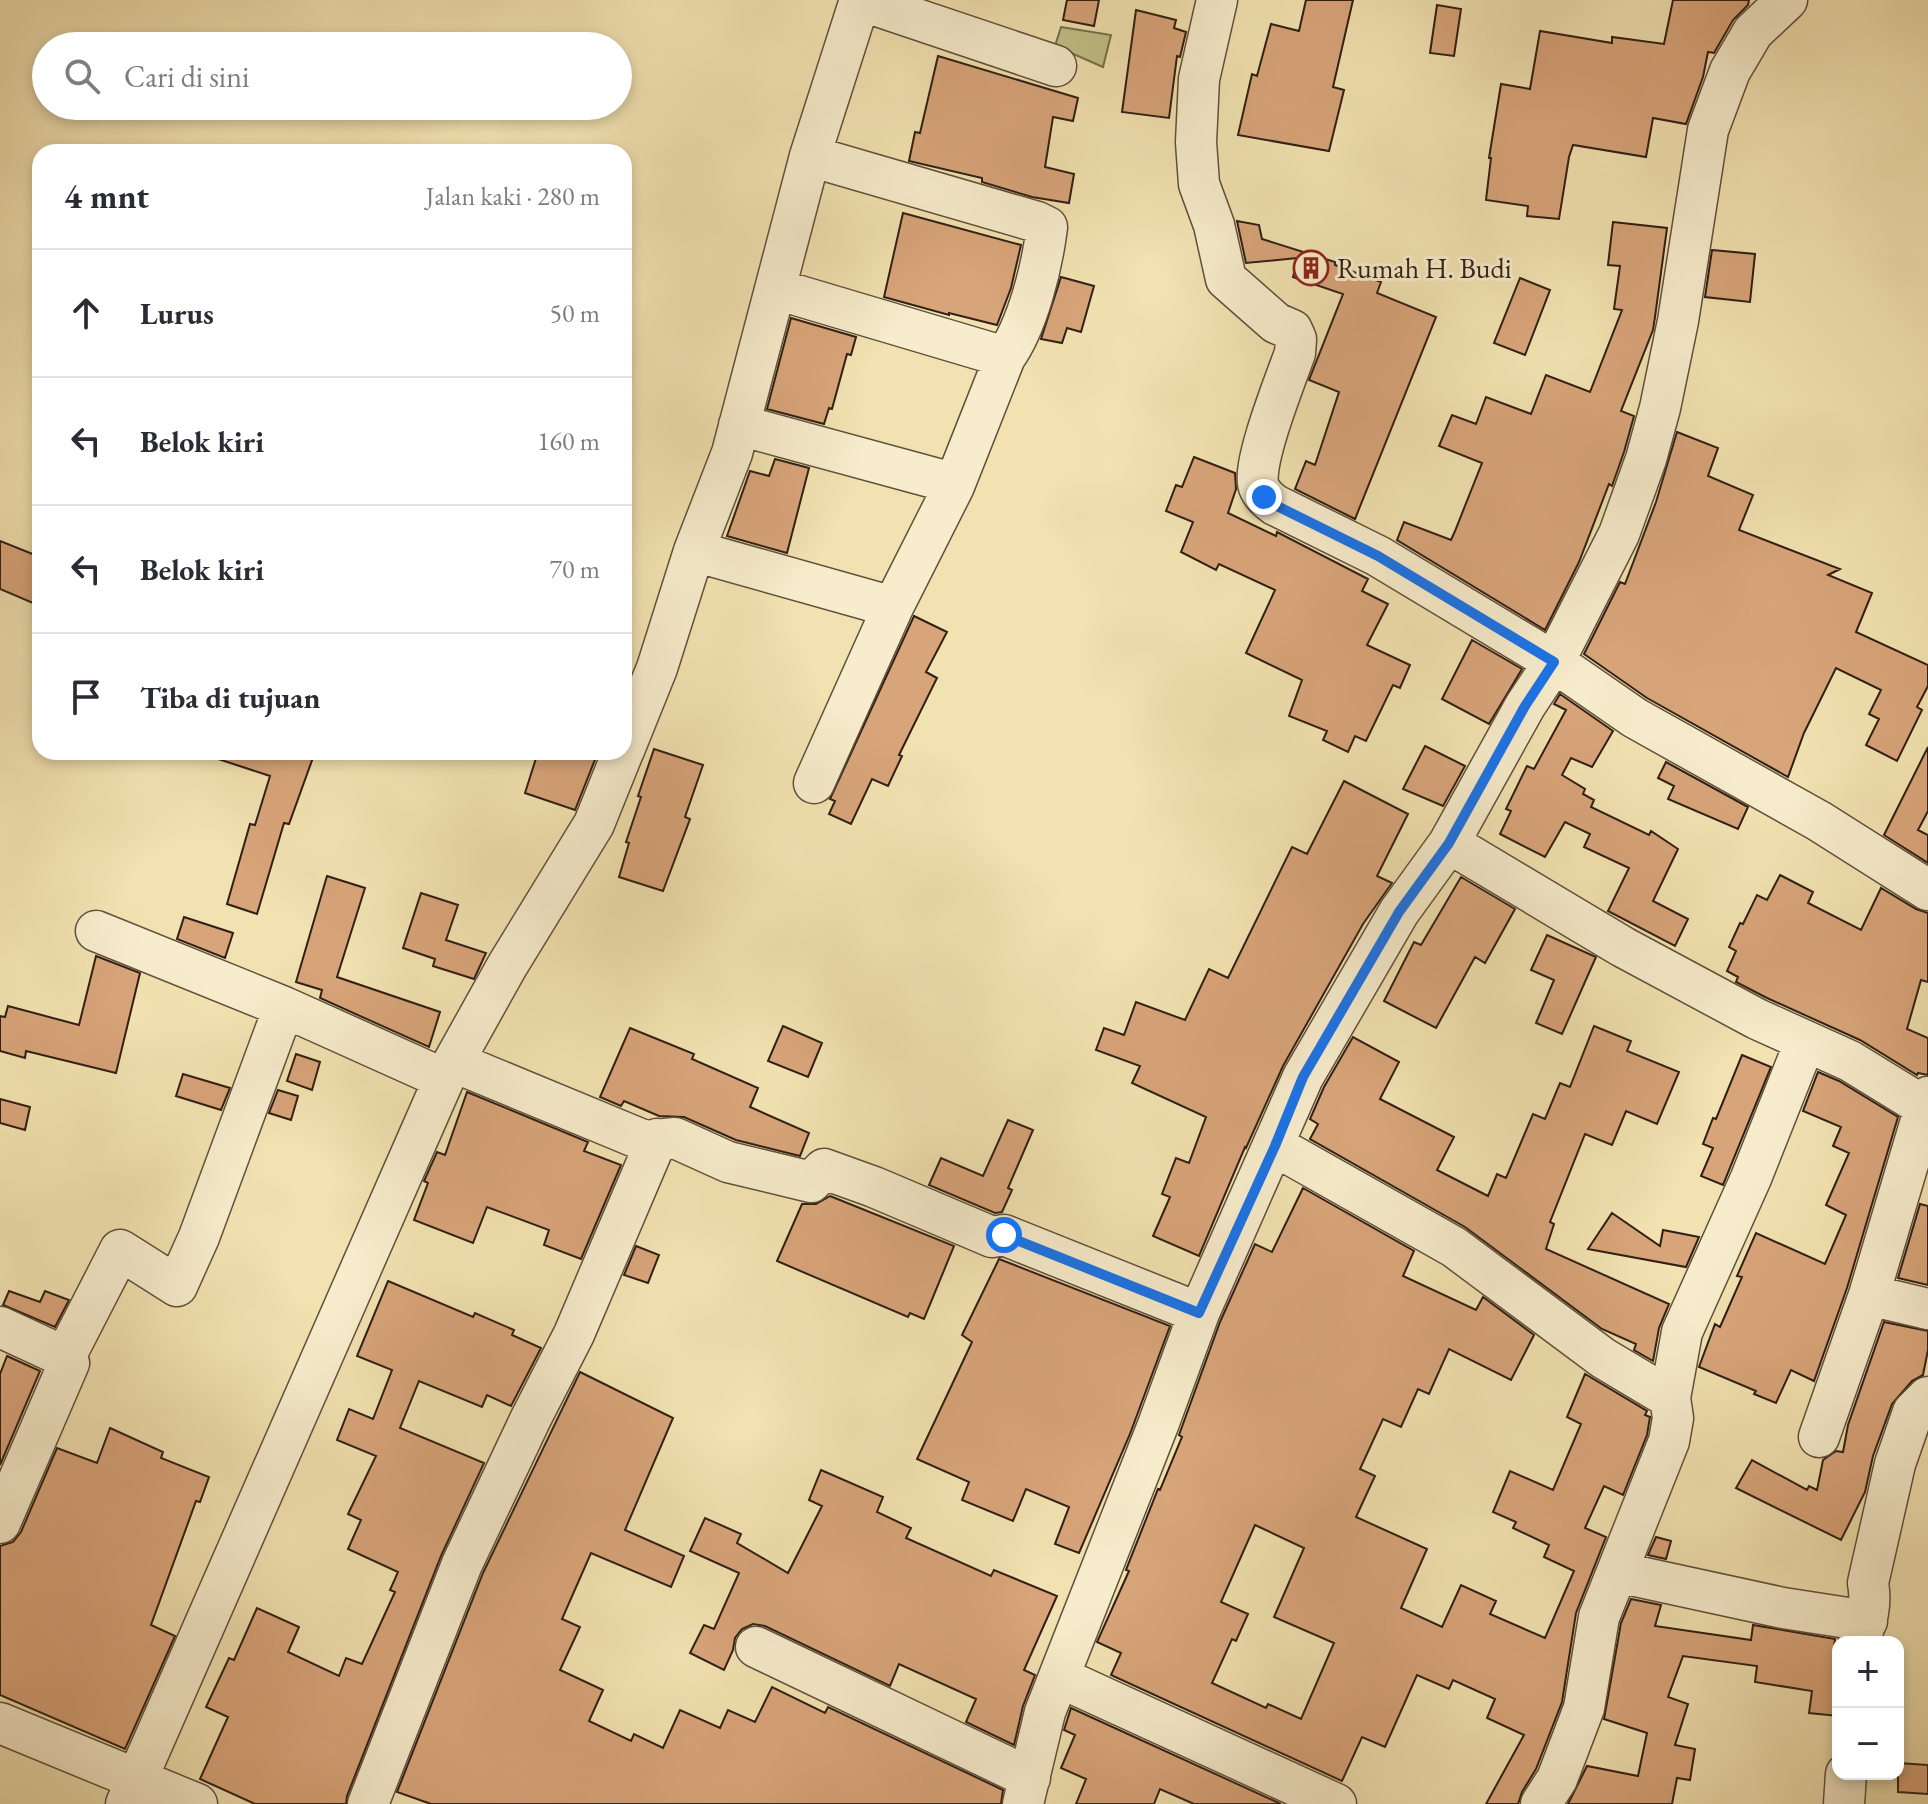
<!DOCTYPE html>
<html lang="id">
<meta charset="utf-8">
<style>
:root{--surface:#fff;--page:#f2f2f3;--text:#2b2b33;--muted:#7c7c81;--line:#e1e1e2}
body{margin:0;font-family:"EB Garamond",serif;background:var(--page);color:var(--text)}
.controls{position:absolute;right:24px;bottom:24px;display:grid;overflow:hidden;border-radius:16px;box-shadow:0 4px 12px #0003}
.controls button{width:72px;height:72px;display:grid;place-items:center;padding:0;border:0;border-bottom:2px solid var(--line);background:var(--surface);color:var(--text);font:40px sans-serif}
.stop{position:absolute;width:24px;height:24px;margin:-18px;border:6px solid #1a73e8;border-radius:50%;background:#fff}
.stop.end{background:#1a73e8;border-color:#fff;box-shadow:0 2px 8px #0008}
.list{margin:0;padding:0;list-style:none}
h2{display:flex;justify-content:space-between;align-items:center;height:104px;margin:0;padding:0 32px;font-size:34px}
h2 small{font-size:26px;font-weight:400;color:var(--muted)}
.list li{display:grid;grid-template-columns:52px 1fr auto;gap:24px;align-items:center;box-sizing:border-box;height:128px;padding:0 32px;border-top:2px solid var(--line)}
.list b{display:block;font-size:30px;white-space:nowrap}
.list em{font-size:26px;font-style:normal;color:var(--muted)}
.icon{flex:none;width:44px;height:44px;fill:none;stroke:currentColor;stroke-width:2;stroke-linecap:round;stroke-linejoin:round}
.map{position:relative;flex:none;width:1928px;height:1804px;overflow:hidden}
.search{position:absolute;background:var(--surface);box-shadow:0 4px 12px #0003;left:32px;top:32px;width:600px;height:88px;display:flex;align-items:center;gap:20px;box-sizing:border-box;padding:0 28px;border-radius:44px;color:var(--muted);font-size:30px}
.panel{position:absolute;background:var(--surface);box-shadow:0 4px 12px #0003;left:32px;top:144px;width:600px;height:616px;border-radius:24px}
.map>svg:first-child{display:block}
</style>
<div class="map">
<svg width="1928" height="1804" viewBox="0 0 1928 1804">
<rect width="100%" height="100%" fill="#f2e2b1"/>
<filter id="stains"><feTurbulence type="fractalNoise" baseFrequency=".0025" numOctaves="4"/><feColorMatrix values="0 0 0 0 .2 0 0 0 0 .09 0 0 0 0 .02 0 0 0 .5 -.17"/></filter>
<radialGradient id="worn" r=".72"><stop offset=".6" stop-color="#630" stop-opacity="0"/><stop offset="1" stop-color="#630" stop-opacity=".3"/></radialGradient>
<!-- green -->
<path fill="#c1c187" stroke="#78704e" stroke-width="2" d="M1061,27L1111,35L1103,67L1055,46Z"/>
<!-- building -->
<path fill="#d8a47a" stroke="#301f14" stroke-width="2" fill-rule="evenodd" d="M1067,0H1099L1094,26L1063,20Z
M1306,0H1353L1333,87L1344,90L1329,151L1238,135L1252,74L1257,76L1271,24L1299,31Z
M1673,0H1749L1748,5L1733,20L1714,53L1708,52L1703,77L1686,124L1653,118L1646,157L1573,145L1569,157L1559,219L1527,216L1528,206L1486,200L1491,158H1489L1501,84L1530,89L1540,31L1612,43V37L1664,44Z
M1437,5L1461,9L1454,56L1430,53Z
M1136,10L1176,20L1174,28L1186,32L1180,57L1177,56L1169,118L1122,112Z
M938,56L1078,98L1073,121L1053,117L1045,167L1074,174L1069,203L1032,197L982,182V178L909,161L915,132L920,133Z
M903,213L1021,245L1011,288L997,325L949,313V315L884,297Z
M1237,221L1259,225L1262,239L1335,262V265L1381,282L1377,293L1436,317L1355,519L1295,489L1306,461L1315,465L1339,392L1309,380L1343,294L1293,277L1298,258L1246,263Z
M1613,222L1667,228L1655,317L1653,330L1621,411L1634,416L1624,452L1612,486L1609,484L1579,562L1545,630L1397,540L1404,522L1451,540L1455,531L1482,463L1439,446L1452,415L1476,424L1486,397L1531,414L1546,375L1590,392L1622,310L1614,309L1620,266L1608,265Z
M1712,250L1755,254L1750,302L1705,297Z
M1061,277L1094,286L1081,332L1067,328L1062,343L1041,339Z
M1520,278L1550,290L1525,355L1494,343Z
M791,318L856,337L851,355L847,354L832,409L829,408L824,424L767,409Z
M1677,432L1718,448L1708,476L1753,495L1739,530L1840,569L1828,575L1872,593L1856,632L1928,665V686L1917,707L1922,710L1897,761L1866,745L1879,719L1869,714L1881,690L1836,668L1804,733L1788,777L1647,698L1584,654L1620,582L1625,584L1656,502Z
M1194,457L1235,473L1236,489L1228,513L1276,536L1277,532L1368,579L1362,591L1388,604L1367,645L1410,665L1400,688L1393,685L1366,741L1355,736L1348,752L1323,740L1327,731L1289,716L1302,680L1246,653L1275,590L1219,564L1216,570L1181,552L1193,522L1166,511L1176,485L1182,487Z
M775,459L809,468L787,553L727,536L750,471L769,476Z
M0,541L40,557V606L0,589Z
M914,616L947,632L926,672L937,678L899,755L902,756L888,786L872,779L851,824L829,814L835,801L830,799Z
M1472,640L1522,669L1489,724L1442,699Z
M1560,694L1613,731L1592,767L1571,758L1562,775L1585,789L1583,794L1594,800L1591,807L1649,835L1651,831L1678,849L1653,901L1688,919L1675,946L1608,911L1629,868L1584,847L1590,834L1565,822L1545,857L1500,834L1511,811L1506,809L1527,766L1534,769L1566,710L1554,704Z
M1425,746L1465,766L1443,806L1403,789Z
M1928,747V811L1918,830L1928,835V863L1884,835Z
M654,749L703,765L685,817L690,819L663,891L619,877L629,843L626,842L641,797L638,796Z
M212,752H315L289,824L284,823L257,914L227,904L250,824L255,825L270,776L212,757Z
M538,752H598L575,810L525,793Z
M1666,762L1748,807L1738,829L1668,799L1674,786L1658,778Z
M1344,781L1408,814L1377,876L1392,883L1363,924L1283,1066L1246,1148L1245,1147L1199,1256L1153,1236L1170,1197L1162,1194L1176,1158L1189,1163L1206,1117L1132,1083L1140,1066L1096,1050L1104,1028L1124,1035L1136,1002L1185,1020L1209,969L1228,978L1292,847L1307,854Z
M1780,875L1813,892L1808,903L1861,930L1881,888L1916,909L1928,913V982L1921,980L1907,1029L1928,1038V1075L1918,1073L1917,1075L1860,1040L1767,998L1736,982L1738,977L1727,971L1736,951L1729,947L1740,923L1743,924L1757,895L1767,900Z
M327,876L365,888L337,977L440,1012L429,1047L320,998L322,990L296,982Z
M1461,877L1515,909L1485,963L1475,957L1436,1028L1384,1001L1414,942L1421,945Z
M421,893L458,905L446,940L486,953L474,979L433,966L435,959L403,948Z
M184,917L233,933L225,958L177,939Z
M1547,935L1596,957L1562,1034L1536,1023L1554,980L1531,970Z
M96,956L140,973L116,1073L26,1051L25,1058L0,1051V1016L5,1017L8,1006L79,1025Z
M783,1026L822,1043L808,1077L768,1061Z
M1594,1026L1631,1041L1627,1051L1679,1072L1657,1124L1626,1111L1612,1145L1585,1134L1550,1222L1554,1224L1546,1249L1669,1304L1659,1328L1653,1361L1634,1350L1636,1344L1602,1329L1465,1227L1310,1139L1318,1124L1310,1119L1324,1087L1353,1037L1399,1062L1380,1099L1454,1137L1437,1170L1488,1196L1497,1174L1506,1178L1533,1114L1545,1119L1560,1083L1570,1087Z
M630,1028L694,1054L692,1059L758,1088L750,1107L809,1133L800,1156L736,1140L684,1117L659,1116L624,1101L621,1106L600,1097Z
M296,1054L320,1062L312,1090L287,1081Z
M1742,1055L1771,1067L1723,1185L1701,1176L1713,1148L1703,1144L1713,1118L1716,1119Z
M1818,1072L1839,1081L1898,1117L1847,1288L1814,1381L1791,1370L1776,1403L1754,1394L1756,1391L1699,1367L1715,1324L1720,1327L1742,1277L1737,1276L1756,1233L1825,1264L1846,1215L1826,1205L1849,1153L1833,1146L1841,1127L1803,1111Z
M183,1074L230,1088L221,1110L176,1096Z
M278,1090L298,1096L291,1120L269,1113Z
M467,1092L588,1142L584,1151L621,1165L581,1259L544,1245L549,1230L487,1207L473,1243L414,1220L428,1183L424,1181L437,1152L445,1155Z
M0,1099L30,1107L25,1130L0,1123Z
M1008,1120L1033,1130L1008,1188L1012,1190L1002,1212L995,1213L929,1185L941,1158L983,1176Z
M1303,1188L1414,1251L1403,1276L1476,1310L1483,1297L1534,1335L1511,1380L1449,1349L1429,1394L1418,1389L1401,1427L1383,1419L1360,1469L1375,1476L1356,1517L1427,1549L1401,1608L1442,1627L1461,1585L1496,1601L1490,1614L1545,1638L1574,1571L1544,1557L1549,1545L1513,1528L1516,1522L1493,1512L1510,1471L1553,1490L1581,1424L1567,1417L1585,1374L1647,1411L1645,1415L1650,1417L1647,1435L1623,1495L1604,1486L1585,1528L1606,1537L1576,1613L1562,1702L1536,1769L1522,1792L1518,1804H1486L1524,1735L1487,1718L1495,1699L1453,1680L1449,1689L1417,1675L1385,1747L1362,1737L1342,1781L1111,1675L1121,1653L1097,1642L1129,1571L1126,1570L1158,1489L1160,1490L1182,1437L1179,1435L1220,1322L1255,1244L1272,1252ZM1255,1525L1304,1548L1274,1617L1334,1643L1301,1719L1268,1704L1266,1708L1212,1683L1232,1639L1236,1641L1248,1614L1221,1602Z
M830,1196L954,1246L924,1319L910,1313L908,1317L777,1261L802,1204H816Z
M1920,1204L1928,1206V1285L1898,1278Z
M1612,1213L1660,1246L1663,1230L1699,1237L1686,1267L1588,1249Z
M636,1246L659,1255L648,1283L624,1275Z
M999,1259L1170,1326L1130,1434L1079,1553L1055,1544L1069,1507L1026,1489L1013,1521L962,1500L969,1482L917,1459L972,1342L962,1335Z
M388,1281L473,1317L475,1313L514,1330L512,1335L541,1348L511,1406L487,1395L482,1407L419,1381L400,1428L484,1463L441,1556L347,1796L346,1804H255L200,1779L228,1717L206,1707L229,1658L234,1660L257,1608L299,1627L288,1652L339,1676L346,1658L362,1664L395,1592L390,1590L398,1572L348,1549L361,1520L348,1514L376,1456L337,1440L349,1409L373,1419L392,1370L357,1356Z
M9,1291L40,1302L45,1291L69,1300L55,1327L3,1305Z
M1884,1322L1928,1331V1350L1923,1375L1912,1381L1892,1404L1873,1456L1865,1492L1841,1540L1736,1488L1752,1460L1807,1490L1809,1486L1817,1490L1823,1460L1836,1451L1843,1452L1848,1425Z
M7,1356L40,1371L0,1465V1374Z
M580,1372L673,1418L625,1530L684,1556L671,1587L591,1553L562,1619L580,1627L560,1670L603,1690L589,1721L631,1741L634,1734L663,1748L680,1710L720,1728L728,1710L755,1722L772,1687L825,1713L828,1707L1003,1790L1001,1804H431L397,1792L483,1573Z
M110,1428L163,1452L161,1458L209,1477L200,1502L196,1501L151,1625L175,1636L125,1749L0,1695V1546L13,1542L21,1532L57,1448L97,1463Z
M821,1470L883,1497L877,1512L911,1528L906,1538L991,1576L994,1570L1057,1596L1024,1670L1035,1675L1023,1706L1014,1745L966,1722L976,1699L899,1664L890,1686L765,1626L753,1624L742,1629L735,1638L733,1650L724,1670L690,1653L704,1625L714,1629L739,1573L690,1551L705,1518L741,1534L737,1543L788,1573L822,1506L809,1500Z
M1656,1537L1671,1541L1666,1559L1648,1555Z
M1631,1599L1661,1605L1655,1626L1751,1640L1753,1625L1835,1639L1834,1650L1838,1651V1716L1809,1713L1812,1691L1755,1682L1757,1666L1683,1656L1668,1697L1688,1704L1675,1745L1695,1749L1690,1780L1677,1778L1672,1804H1568L1587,1766L1638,1776L1647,1733L1604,1719L1621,1623Z
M1071,1708L1281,1804H1194L1160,1789L1154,1804H1076L1086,1779L1061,1768L1075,1735L1064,1730Z
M1898,1763L1928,1765V1794L1898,1792Z"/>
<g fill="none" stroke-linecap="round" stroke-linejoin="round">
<!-- minor casing -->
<g stroke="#60503b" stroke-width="43">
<path id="minor" d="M860,0L1056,66
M1217,0L1199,79L1196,142L1199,184L1214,225L1226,279L1276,323L1292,330L1296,339L1295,353C1287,376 1250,467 1259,487C1262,495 1268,500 1275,505L1378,556L1554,662L1635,718L1819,821L1928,890
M810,156L1037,222L1047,227C1042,267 1028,325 1005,357L954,486
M776,289L1005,357
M739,425L945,481L954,486L893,607L814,783
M694,551L893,607
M624,750L657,668L694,551L732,453L810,156L860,0
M1449,843L1623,947L1757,1019L1850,1061L1928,1109
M96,931L284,1007L444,1079
M454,1062L645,1141L675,1138L728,1162L811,1182L824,1169L874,1187L992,1237L1004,1235L1199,1313
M1275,1146L1454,1247L1603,1358L1670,1398
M1869,1295L1928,1309
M0,1327L65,1357L120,1250L177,1286L199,1237L284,1007
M1819,1437L1869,1295L1928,1097
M0,1523L69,1363L65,1357
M1617,1572L1783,1608L1867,1621
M1859,1642C1867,1621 1872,1605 1868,1583L1895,1464L1913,1412L1928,1397
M756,1647L1030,1778
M1059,1677L1336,1804
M0,1723L197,1804
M126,1804L444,1079L507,966L594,824L623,752
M368,1804L462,1564L531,1418L574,1334L657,1139
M1023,1804L1045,1712L1158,1425L1199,1313L1303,1077L1399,912L1449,843L1525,706L1554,662L1619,534L1646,459L1660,408L1678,321L1708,130L1730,71L1753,32L1787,0
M1541,1804L1557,1779L1584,1708L1599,1617L1669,1441L1673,1418L1670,1398L1682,1332L1751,1178L1805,1042
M1844,1804L1846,1774"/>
</g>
<!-- minor -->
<use href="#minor" stroke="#f7eccc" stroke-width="40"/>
</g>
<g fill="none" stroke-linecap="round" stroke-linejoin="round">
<!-- route -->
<path stroke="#1a73e8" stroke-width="10" d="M1004,1235L1199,1313L1275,1146L1303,1077L1399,912L1449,843L1525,706L1554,662L1378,556L1275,505L1264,497"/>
</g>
<!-- icons -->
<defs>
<g id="building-ring" transform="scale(1.8)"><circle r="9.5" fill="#f7eccc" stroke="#8f2418" stroke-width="1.5"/><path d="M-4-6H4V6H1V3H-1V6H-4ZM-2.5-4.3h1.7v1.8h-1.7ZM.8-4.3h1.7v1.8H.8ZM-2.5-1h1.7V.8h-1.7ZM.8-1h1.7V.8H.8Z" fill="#8f2418"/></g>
</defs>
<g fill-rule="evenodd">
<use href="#building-ring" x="1311" y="268"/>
</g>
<g text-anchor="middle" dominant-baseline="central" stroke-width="6" stroke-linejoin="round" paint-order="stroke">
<!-- poi labels -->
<g font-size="28" fill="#301f14" stroke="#f7eccc" text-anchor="start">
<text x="1337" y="268">Rumah H. Budi</text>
</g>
</g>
<rect width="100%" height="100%" filter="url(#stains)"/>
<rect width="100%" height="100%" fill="url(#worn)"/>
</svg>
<div class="controls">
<button>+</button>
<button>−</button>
</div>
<div class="stop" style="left:1004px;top:1235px"></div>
<div class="stop end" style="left:1264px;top:497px"></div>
<div class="search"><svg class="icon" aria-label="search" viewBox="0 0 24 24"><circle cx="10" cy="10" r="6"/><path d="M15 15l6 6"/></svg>Cari di sini</div>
<section class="panel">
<h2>4 mnt<small>Jalan kaki · 280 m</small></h2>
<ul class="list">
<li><svg class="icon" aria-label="ahead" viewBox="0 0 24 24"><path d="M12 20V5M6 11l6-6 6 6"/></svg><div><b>Lurus</b></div><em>50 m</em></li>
<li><svg class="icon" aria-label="left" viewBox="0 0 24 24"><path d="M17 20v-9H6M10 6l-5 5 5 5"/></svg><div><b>Belok kiri</b></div><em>160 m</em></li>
<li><svg class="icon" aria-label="left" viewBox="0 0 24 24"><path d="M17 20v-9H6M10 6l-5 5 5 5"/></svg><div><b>Belok kiri</b></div><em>70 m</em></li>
<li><svg class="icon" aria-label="arrive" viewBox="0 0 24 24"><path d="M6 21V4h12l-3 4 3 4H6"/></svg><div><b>Tiba di tujuan</b></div></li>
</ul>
</section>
</div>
